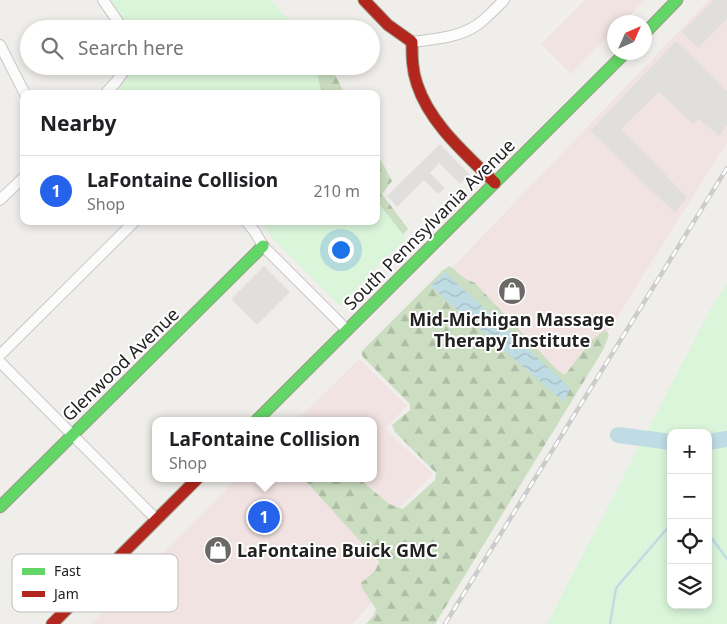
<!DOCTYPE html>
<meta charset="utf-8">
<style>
:root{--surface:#fff;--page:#f6f6f6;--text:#202124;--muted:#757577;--line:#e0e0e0;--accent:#2563eb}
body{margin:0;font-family:"Noto Sans",sans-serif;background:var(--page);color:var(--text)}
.controls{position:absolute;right:15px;bottom:15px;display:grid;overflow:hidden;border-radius:10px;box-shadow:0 2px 8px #0003}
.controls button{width:45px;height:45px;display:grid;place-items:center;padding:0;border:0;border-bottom:1px solid var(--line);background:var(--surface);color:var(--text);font:25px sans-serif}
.compass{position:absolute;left:607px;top:15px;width:45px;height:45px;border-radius:50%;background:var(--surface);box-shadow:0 2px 8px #0003;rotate:45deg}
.you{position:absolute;left:340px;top:249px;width:18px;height:18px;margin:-12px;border:4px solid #fff;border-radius:50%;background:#1a73e8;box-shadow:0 0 0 8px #1a73e833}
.badge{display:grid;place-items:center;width:32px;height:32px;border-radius:50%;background:var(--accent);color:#fff;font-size:16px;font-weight:700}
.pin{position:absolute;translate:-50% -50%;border:2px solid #fff;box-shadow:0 1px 5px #0006}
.popup{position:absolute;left:152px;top:417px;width:225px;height:65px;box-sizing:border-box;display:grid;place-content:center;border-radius:10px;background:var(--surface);filter:drop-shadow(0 1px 4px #0005);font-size:16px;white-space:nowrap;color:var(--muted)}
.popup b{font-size:19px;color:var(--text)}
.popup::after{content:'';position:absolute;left:50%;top:100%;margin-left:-10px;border:10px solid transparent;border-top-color:var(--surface)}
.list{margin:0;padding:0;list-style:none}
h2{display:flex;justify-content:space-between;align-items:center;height:65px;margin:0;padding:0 20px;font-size:21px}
h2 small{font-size:16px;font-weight:400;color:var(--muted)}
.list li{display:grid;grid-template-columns:32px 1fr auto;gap:15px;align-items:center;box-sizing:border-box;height:70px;padding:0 20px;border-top:1px solid var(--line)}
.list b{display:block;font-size:19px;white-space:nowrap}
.list p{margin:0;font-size:16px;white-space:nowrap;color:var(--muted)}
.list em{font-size:16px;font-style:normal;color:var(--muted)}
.icon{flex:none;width:28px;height:28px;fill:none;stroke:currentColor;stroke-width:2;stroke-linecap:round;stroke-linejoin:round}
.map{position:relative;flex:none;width:727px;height:624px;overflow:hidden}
.search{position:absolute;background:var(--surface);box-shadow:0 2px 8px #0003;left:20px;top:20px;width:360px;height:55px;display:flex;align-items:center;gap:12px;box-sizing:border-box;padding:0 18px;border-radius:28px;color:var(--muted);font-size:19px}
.panel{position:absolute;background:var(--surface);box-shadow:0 2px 8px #0003;left:20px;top:90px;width:360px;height:135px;border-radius:10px}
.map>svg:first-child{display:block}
</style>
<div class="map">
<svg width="727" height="624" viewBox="0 0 727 624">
<defs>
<pattern id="forest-firs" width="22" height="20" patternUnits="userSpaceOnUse" patternTransform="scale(1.25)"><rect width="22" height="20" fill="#cbdec1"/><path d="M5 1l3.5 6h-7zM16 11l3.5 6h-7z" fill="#aebea6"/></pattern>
<pattern id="water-waves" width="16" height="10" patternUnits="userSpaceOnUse" patternTransform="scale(1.25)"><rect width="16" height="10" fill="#bfdbe3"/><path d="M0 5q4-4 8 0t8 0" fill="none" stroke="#a4bcc2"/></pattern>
</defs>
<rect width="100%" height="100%" fill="#f0eeeb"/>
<!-- commercial -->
<path fill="#f1e3e1" d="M585,0H645L623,22H614V30L571,74L541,44Z
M709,0H727V142L570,392L426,295Z
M359,359L407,406L385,429L433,474L361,545L393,579L352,624H91L238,478H373V421H296Z"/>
<!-- forest -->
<path fill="url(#forest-firs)" d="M248,66H328L335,75L345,94H267Z
M376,151L392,181L382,194L408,229L386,253L376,221Z
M450,266L464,278L475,283L557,370L565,375L592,340L605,330L609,335L603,350L435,624H366L374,615L376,609L362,588L361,583L375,571L379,562L303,478H358L389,504L403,509L435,480L436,473L395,432L392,425L410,410V404L363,357L361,352L443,270Z"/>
<!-- park -->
<path fill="#daf5da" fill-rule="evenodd" d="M105,0H271L296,29H126Z
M132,66H315L322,94H109Z
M376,200L406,238L340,306L273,239L259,221H376Z
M727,283V624H547L710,310ZM671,433H708V605H671Z"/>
<!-- parking -->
<path fill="#e0dfde" d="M714,0H727V19L698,48L682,32Z
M676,41L727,91V125L719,136L699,119L693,124L659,92L621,129L687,197L675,213L590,131Z
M440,144L469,174L460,184L439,163L430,173L445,188L438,194L424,180L397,207L387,196Z
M264,266L290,292L257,325L231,299Z"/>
<!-- water -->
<path fill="url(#water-waves)" d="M445,272L570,388L564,402L430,286Z"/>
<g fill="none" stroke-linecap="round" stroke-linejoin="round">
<!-- stream -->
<path stroke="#bfdbe3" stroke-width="2.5" d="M708,533L727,559
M610,624L616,588L671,524"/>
<!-- river -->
<path stroke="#bfdbe3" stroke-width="16" d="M618,435L671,442
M708,442L727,439"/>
<!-- street casing -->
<g stroke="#c9c8c7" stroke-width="12">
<path id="street" d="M103,0L123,29
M412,42C434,39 458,38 477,25C487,18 496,8 504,0
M0,45L25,94
M105,94L116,82L127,66
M0,200L24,177
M246,221L255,232L263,246L347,330
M0,355L135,221
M0,362L157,520"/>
</g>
<!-- fast casing -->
<g stroke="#999a82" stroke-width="13">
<path id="fast" d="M644,34L677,0
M256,421L626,52
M0,507L263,246"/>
</g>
<!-- jam casing -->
<g stroke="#999a82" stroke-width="13">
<path id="jam" d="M364,0L388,25L412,42C412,56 412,70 417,84C430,124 466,154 495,183
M52,624L198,478"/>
</g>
<!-- street -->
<use href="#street" stroke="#fdfcfc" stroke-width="10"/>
<!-- fast -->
<use href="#fast" stroke="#63d668" stroke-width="11"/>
<!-- jam -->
<use href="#jam" stroke="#b3261e" stroke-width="11"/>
<!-- rail casing -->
<g stroke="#ccc" stroke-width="4.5">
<path id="rail" d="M445,624L727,168"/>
</g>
<!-- rail -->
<use href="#rail" stroke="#fff" stroke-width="2.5" stroke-dasharray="8" stroke-linecap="butt"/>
</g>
<!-- icons -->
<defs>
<g id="shop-disc" transform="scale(1.4375)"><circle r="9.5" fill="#6a6968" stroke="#fff"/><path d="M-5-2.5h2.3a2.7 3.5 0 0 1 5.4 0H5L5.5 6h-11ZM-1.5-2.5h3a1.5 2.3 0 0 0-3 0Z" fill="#fff"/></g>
</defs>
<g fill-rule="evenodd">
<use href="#shop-disc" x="512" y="291"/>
<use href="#shop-disc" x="218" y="550"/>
</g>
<g text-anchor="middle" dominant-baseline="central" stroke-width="4" stroke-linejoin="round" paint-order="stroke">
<!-- street labels -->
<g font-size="18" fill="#222" stroke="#fff">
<text transform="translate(429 224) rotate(-45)">South Pennsylvania Avenue</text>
<text transform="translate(120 364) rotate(-44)">Glenwood Avenue</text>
</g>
<!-- poi labels -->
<g font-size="18" font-weight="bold" fill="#222" stroke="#fff">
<text x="512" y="319">Mid-Michigan Massage<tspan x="512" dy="21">Therapy Institute</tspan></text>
<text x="237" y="550" text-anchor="start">LaFontaine Buick GMC</text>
</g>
</g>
<!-- legend -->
<rect x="12" y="554" width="166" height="58" rx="8" fill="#fff" stroke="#bdbdbd" stroke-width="1"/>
<rect x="22" y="568" width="23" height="7" fill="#63d668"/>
<rect x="22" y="591" width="23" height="6" fill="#b3261e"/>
<g font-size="14" fill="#222">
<text x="54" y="576">Fast</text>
<text x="54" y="599">Jam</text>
</g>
</svg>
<div class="controls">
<button>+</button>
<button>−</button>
<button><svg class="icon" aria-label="locate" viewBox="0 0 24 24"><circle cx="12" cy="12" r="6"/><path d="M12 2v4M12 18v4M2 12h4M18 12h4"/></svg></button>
<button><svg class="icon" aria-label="layers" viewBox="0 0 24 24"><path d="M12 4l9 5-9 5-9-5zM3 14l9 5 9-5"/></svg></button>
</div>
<svg class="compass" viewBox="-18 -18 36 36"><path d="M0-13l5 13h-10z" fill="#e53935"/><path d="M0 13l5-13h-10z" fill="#757577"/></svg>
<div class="you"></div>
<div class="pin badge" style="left:264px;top:517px">1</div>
<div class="popup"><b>LaFontaine Collision</b>Shop</div>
<div class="search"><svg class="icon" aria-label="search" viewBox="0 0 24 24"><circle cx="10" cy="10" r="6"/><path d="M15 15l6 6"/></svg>Search here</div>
<section class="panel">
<h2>Nearby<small></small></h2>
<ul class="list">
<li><span class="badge">1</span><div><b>LaFontaine Collision</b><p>Shop</p></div><em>210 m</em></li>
</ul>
</section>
</div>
